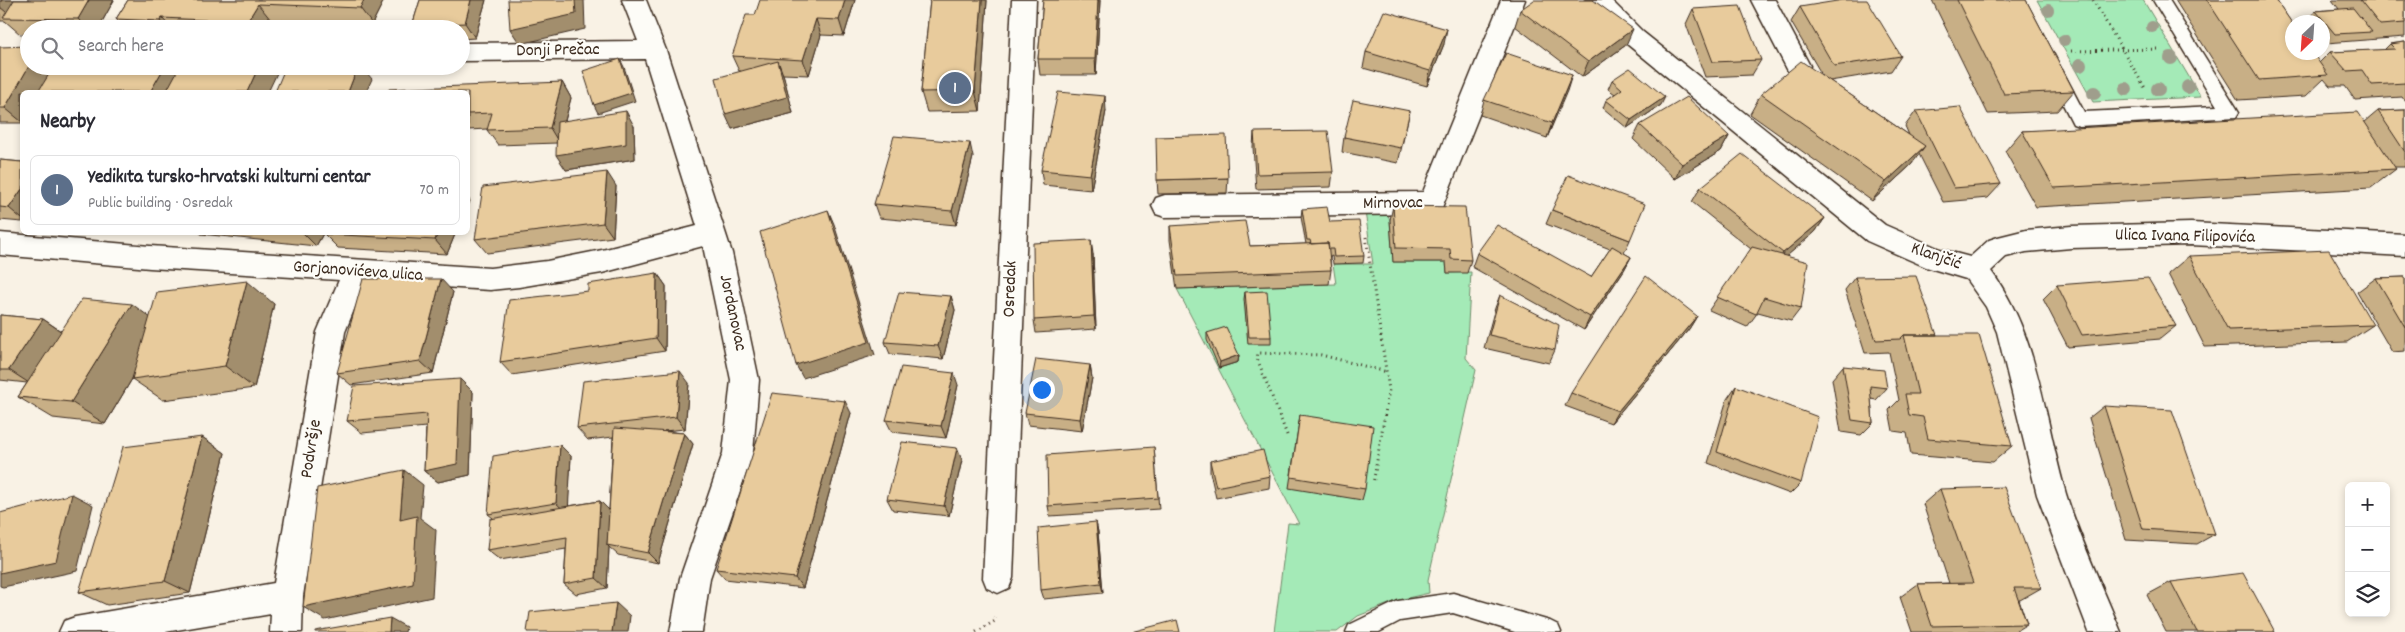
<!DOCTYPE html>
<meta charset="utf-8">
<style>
:root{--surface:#fff;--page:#f2f2f3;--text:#2b2b33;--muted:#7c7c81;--line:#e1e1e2;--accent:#3b2a1e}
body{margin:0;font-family:Dekko,sans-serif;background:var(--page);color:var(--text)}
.controls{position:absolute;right:15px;bottom:15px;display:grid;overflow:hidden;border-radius:8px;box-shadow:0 2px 8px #0003}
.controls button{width:45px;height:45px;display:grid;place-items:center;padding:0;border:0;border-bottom:1px solid var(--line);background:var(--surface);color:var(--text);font:25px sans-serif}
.compass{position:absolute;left:2285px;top:15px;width:45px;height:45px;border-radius:50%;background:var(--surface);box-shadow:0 2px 8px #0003;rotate:205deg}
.you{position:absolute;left:1041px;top:389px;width:18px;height:18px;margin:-12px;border:4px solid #fff;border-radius:50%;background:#1a73e8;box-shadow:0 0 0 8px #1a73e833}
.badge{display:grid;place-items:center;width:32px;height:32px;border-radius:50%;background:var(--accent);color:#fff;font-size:16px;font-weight:700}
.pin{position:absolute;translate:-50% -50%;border:2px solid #fff;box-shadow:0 1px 5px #0006}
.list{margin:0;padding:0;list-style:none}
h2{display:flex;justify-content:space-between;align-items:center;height:65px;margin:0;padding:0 20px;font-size:21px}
h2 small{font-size:16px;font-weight:400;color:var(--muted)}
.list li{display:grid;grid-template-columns:32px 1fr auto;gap:15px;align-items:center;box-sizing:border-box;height:70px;margin:0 10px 10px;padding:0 10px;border:1px solid var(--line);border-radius:8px}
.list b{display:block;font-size:19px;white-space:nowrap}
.list p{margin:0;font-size:16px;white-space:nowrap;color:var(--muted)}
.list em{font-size:16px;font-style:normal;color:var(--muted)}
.icon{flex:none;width:28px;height:28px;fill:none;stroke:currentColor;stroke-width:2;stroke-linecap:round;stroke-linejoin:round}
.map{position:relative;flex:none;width:2405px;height:632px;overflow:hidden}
.search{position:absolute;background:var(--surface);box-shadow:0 2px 8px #0003;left:20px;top:20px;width:450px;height:55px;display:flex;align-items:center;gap:12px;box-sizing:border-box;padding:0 18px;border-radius:28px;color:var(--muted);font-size:19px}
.panel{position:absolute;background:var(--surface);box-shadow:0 2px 8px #0003;left:20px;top:90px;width:450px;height:145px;border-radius:8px}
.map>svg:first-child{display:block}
</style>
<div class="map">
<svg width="2405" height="632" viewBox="0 0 2405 632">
<rect width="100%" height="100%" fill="#f9f2e5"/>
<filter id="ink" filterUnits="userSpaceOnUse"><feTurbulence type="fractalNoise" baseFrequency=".02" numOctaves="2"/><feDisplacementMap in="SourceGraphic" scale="10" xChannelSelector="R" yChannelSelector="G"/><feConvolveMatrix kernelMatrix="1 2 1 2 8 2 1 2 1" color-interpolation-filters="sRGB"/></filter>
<g filter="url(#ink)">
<!-- green -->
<path fill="#a4eab7" stroke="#708a6a" d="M2037,0H2143L2201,97L2093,102Z
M1365,212L1387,213L1390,220L1393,262H1446L1447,273L1471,272L1466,358L1476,370L1428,580L1429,593L1399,600L1358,616L1337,632H1274L1288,523L1299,524L1177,289L1336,284L1333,264H1373Z"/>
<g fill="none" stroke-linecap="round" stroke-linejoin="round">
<!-- service casing -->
<g stroke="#3b2a1e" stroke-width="3">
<path id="service" d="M2153,0H2169L2236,107L2239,112L2236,117L2079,126L2073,124L2048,75L2050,70L2056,69L2062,70L2084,112L2217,106Z
M1453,593L1550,621L1558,625L1561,632H1515L1453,613L1400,621L1379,632H1346L1349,625L1398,601Z"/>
</g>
<!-- minor casing -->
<g stroke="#3b2a1e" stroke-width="3">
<path id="minor" d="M622,0H646L666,50L732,253L759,380L753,453L710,578L702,632H670L680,578L723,453L731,380L703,246L602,273L519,287L490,290L365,282L345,332L303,596L302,632H270L271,614L165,632H59L64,621L75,617L274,583L317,332L339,280L150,268L0,255V233L150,246L490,268L547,261L602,250L697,226L645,59L461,61V43L638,41Z
M1012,0H1036L1013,578L1009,588L998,593L987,588L983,578Z
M1501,0H1525L1441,210L1432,214L1165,217L1156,214L1152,206L1156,198L1165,195L1423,192Z
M1585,0H1611L1643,32L1885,225L1940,249L1970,257L1989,240L1998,237L2026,230L2071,226L2191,223L2405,234V256L2191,245L2071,248L2026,252L2006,257L1991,271C2039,335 2044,419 2066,494C2080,539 2103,588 2121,632H2089L2037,495L1997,332L1986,307L1966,279L1926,267L1867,241L1627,44Z
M1751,0H1775L1810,66L1807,73L1798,75L1789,73Z"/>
</g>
<!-- path -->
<path stroke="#3b2a1e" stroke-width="3" stroke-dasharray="1 4" stroke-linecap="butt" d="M2093,0L2145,88
M2071,51L2158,49
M1366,237L1389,390L1373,484
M1287,435L1257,358L1258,353L1321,355L1387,372
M976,632L995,621L996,613"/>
<!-- service -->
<use href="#service" fill="#fdfcf7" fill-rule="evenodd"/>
<!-- minor -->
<use href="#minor" fill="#fdfcf7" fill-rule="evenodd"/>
</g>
<!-- trees -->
<g fill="#9f9e8c">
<circle cx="2048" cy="10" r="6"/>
<circle cx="2152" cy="27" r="6"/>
<circle cx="2064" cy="40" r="6"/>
<circle cx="2171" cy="58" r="7"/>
<circle cx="2080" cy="65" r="7"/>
<circle cx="2188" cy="87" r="7"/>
<circle cx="2126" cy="89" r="7"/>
<circle cx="2158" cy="89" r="7"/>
<circle cx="2094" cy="93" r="7"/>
</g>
<!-- wall -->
<path fill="#c8af86" stroke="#3b2a1e" d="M0,0H114L98,29H29V34H20L5,21H0Z
M128,0H384L372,24L271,20L266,29H125L116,19Z
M420,0H486L475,38L461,39V29H414L412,26Z
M855,0L844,36L821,35L809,75L783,74L793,113L732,129L741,71H739L732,56L755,15Z
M930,0H987L980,111L927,112L921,92Z
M1043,0H1100L1096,75H1040L1038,59Z
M1932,0H2026L2074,91L2057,111L1988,114Z
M2175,0H2276L2319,63L2330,52L2384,50L2390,44L2405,42V101L2402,97L2355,100L2345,86H2330L2324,79L2306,96L2238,100Z
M2332,0H2405V37L2326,43L2322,39V22H2310L2307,19L2316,11L2339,9Z
M1800,7L1901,56L1891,71L1830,81L1909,135L1905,126L1916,111L2001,184L1988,198L1943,202L1919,154L1911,165L1872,201L1750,114L1761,94L1822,75L1791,22Z
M1693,9L1761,60L1752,75L1705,77L1686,24Z
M1520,10L1626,45L1582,77L1515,26Z
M1444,44L1427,86L1363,68L1366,52Z
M0,47L29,66L278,71L22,92V123H0Z
M1572,75L1547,138L1480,115L1484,100Z
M1612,80L1661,105L1627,128L1603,108L1606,100L1615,94L1608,89Z
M562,82L571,98L565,121L634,126L635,159L566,170L557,143L498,145L487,130V129L468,130V92Z
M2405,110V167H2394L2396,169L2371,188L2036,207L2005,151L2022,131L2365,122L2378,111Z
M1106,111L1091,190L1043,185L1041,170Z
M1410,111L1398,163L1342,152L1344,137Z
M1640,125L1729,136L1721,151L1675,179L1633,139Z
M1254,132L1333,172L1331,187L1256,189L1253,147Z
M973,157L956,225L879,218L874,204Z
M0,160L22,162V222L0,220Z
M1228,178L1227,193L1158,194L1157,180Z
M616,186L613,237L487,253L475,239Z
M1700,188L1825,218L1815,232L1786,256L1801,308L1791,321L1758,312L1747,327L1709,310L1751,249L1692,202Z
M1393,206L1471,260L1467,273H1447L1446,262H1393L1390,220Z
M1302,209L1330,222L1364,256L1363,263L1333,264L1332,256L1330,257L1331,270L1329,284L1177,289L1170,240V226L1250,246L1306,244L1301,217Z
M1552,210L1630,240L1624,253L1631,257L1624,270L1584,330L1472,267L1477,253L1591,277L1610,249L1546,224Z
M199,232H324L316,246L201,234Z
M456,232L447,254L338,248L324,234Z
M1093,254L1096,329L1036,333L1034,320Z
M2189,256L2373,325L2347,342L2205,347L2168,274Z
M657,273L666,286L665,351L512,375L500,362L588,291Z
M1855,277L1937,335L2012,446L1993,462L1911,455L1907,433L1893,431L1889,410L1899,400L1889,352L1865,353L1845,290Z
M2405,277V351L2392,352L2357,292L2376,278Z
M2057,285L2176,326L2160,339L2068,347L2043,299Z
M453,292L433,373L351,385L337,373Z
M1245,292L1271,337V344H1248L1244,299Z
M1500,295L1555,350L1549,363L1484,348L1495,308Z
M951,296L955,310L943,359L890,354L885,342Z
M274,304L254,388L163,400L132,379L105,424L53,418L18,397L27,383L0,380V315L43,319L61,331L150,317Z
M1697,316L1689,329L1611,423L1565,406L1571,393Z
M1207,333L1239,355L1238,362L1219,368L1207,340Z
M1090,365L1092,378L1082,431L1028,425L1025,413Z
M1843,366L1887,388L1876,400L1871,399L1873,423L1861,435L1841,432L1832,379Z
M689,383L685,429L664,431L684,433L693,444L658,563L618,555L609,547L607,588L576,594L564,584L566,549L500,560L487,550L493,518L488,514L560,445L571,456L568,506L600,501L609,510L613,437L588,440L577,428Z
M958,385L946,438L892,432L886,420Z
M1736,386L1801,483L1790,494L1708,463L1727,399Z
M473,392L470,475L438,482L424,471L426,427L362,433L347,421Z
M2104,406L2215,534L2197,544L2126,540L2089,418Z
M851,413L803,588L725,579L716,569Z
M1300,415L1365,489L1362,500L1289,488Z
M202,437L225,453L190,593L107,605L79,592Z
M1154,447L1159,509L1050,516L1048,506Z
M962,460L949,516L893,510L887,499Z
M1210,461L1270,476L1269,488L1216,498L1210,472Z
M1940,489L2041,588L2020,600H2019L2027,624L2014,632H1912L1900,597L1918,584L1949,583L1923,504Z
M1096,522L1098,532L1103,593L1044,599L1041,590Z
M2171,582L2275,632H2166L2147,595Z"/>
<!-- shaded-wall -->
<path fill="#a28e6d" stroke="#3b2a1e" d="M2,0H29L13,18L0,7V3Z
M89,0H114L98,29H89L78,19Z
M364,0H384L372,24L360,8Z
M471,0H486L475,38L465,23Z
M575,0H584L585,29L520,44L510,29Z
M845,0H855L844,36L839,20Z
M982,0H987L980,111L975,91Z
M1098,0H1100L1096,75L1095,59Z
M258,4L271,20L266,29H253L247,22Z
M162,18L172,29H167L160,21Z
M816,19L821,35L809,75L803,60Z
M1447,29L1444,44L1427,86L1430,71Z
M1633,29L1626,45L1582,77L1588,62Z
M620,59L624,67L635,101L598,113L594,105Z
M778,61L784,77L793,113L732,129L725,114Z
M29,66H54L40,92H22V122L5,108Z
M165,66H188L174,92H150Z
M259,66H274L278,71L268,92H247Z
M358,66H361L372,79L366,92H348Z
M1572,75L1567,91L1547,138L1552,123Z
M562,82L571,98L559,143L550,128Z
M1105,96L1106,111L1091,190L1090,175Z
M1665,97L1661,105L1627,128L1631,120Z
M626,111L634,126L635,159L566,170L556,155Z
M1729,136L1721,151L1675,179L1682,164Z
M970,143L973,157L956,225L952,211Z
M1925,146L1911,165L1872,201L1886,182Z
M607,172L616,186L613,237L603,223Z
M22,189V219L9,208Z
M468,198L470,201L468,206Z
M828,210L834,224L875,355L803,378L796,365Z
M1825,218L1815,232L1774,267L1783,253Z
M302,232H324L316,246Z
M438,232H456L447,254L435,240Z
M1091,240L1093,254L1096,329L1094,316Z
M1631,257L1624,270L1584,330L1590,317Z
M657,273L666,286L665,351L656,338Z
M441,279L453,292L433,373L420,361Z
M247,281L274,304L254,388L225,366Z
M951,296L955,310L943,359L938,346Z
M132,304L163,327L105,424L71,402Z
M1697,316L1689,329L1611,423L1618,411Z
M43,319L62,332L29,383L9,370Z
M1239,355L1238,362L1219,368L1220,362Z
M1090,365L1092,378L1082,431L1080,419Z
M680,371L689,383L685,429L676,417Z
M954,373L958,385L946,438L941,426Z
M460,379L473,392L470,475L438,482L424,471Z
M845,401L851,413L803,588L795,578Z
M684,433L693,444L658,563L648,553Z
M202,437L225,453L190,593L165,581Z
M560,445L571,456L568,514L556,503Z
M957,448L962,460L949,516L944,506Z
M404,470L423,485L420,518L436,530L432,597L325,620L303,607L400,520Z
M72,494L93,505L77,571L3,587L0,586V573Z
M600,501L610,511L607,545L609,547L607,588L596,578Z
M1096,522L1098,532L1103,593L1101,583Z
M616,603L630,616L628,632H612Z
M390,618L406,627L405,632H389Z"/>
<!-- building -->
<path fill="#e8cb9c" stroke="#3b2a1e" d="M14,0H89L78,19L3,18Z
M128,0H364L360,8L258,4L247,22L162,18L160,21L116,19Z
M420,0H471L465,23L412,26Z
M508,0H575L576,14L510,29Z
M760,0H845L839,20L816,19L803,60L732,56L746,15H755Z
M930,0H982L975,91L921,92Z
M1043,0H1098L1095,59H1038Z
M1534,0H1593L1633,29L1588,62L1520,10Z
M1843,0H1867L1901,56L1834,66L1800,7Z
M1957,0H2026L2074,91L2004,94Z
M2207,0H2276L2292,23V52H2312L2328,75L2259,80Z
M2360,0H2405V23L2380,25Z
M1740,6L1761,60L1713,62L1693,9Z
M2353,8L2372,32L2335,34L2316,11Z
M1384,11L1447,29L1430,71L1366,52Z
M2405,42V83L2372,85L2362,70L2347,71L2330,52L2395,49L2390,44Z
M29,46V66L5,108H0V47Z
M1506,53L1572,75L1552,123L1484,100Z
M620,59L631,93L594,105L583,71Z
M778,61L787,97L725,114L716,78Z
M1801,61L1925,146L1886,182L1761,94Z
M54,66H165L150,92H38Z
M180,66H259L247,92H166Z
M286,66H358L348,92H275Z
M1630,68L1665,97L1631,120L1606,100L1622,89L1612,80Z
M562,82L550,128L487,130L492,113L468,114V92H387L389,89Z
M1058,92L1105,96L1090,175L1041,170Z
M1687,97L1729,136L1682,164L1640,125Z
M1353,100L1410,111L1401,148L1344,137Z
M1960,107L2001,184L1954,188L1916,111Z
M2405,110V152L2378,111Z
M626,111V144L556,155L557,122Z
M2358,112L2396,169L2054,188L2022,131Z
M1328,131L1333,172L1257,174L1254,132Z
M1226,135L1228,178L1157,180L1156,137Z
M894,136L970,143L952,211L874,204Z
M1742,154L1825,218L1783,253L1700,188Z
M0,160L22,162V189L9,208L0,207Z
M607,172L603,223L475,239L483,187Z
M1568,175L1645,204L1630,240L1552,210Z
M1393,206L1465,207L1471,260L1451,259L1450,249L1396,248Z
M1327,207L1330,222L1359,221L1364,256L1334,257L1333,249H1329L1328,243L1311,244L1310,240H1307L1302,209Z
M828,210L869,342L796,365L760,232Z
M1245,221L1250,246L1328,243L1331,270L1177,276L1170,226Z
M1497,225L1591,277L1612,246L1631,257L1590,317L1477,253Z
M324,232H438L435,240L324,234Z
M1091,240L1094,316L1034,320L1033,243Z
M1752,247L1808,262L1801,308L1764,297L1756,314L1717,297Z
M2329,250L2373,325L2228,330L2189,256Z
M657,273L656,338L500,362L509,300L588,291V284Z
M1646,276L1697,316L1618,411L1571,393Z
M1916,276L1937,335H1904L1900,339L1876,340L1855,277Z
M2405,277V327L2376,278Z
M2148,278L2176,326L2082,335L2057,285Z
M363,279H441L420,361L337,373Z
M247,281L225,366L132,379L157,292Z
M1267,291L1271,337H1249L1245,292Z
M899,292L951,296L938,346L885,342Z
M1500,295L1559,325L1555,350L1489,335Z
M82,299L132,304L71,402L18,397Z
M0,315L43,319L9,370H0Z
M1226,327L1239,355L1220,362L1207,333Z
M1904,335H1979L2012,446L1928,439L1923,417L1909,415L1905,394H1918Z
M1036,359L1090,365L1080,419L1025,413Z
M1843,366L1884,370L1887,388L1870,386L1873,423L1852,420Z
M901,367L954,373L941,426L886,420Z
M680,371L676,417L577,428L583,381Z
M460,379L457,464L424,471L427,414L347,421L354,386Z
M1736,386L1818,417L1801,483L1717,452Z
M772,393L845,401L795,578L716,569Z
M2104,406L2172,410L2215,534L2143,529Z
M1300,415L1373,426L1365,489L1291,477Z
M614,428L684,433L648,553L607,545Z
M202,437L165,581L79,592L123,447Z
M902,442L957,448L944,506L887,499Z
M560,445L556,503L488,514L493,456Z
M1154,447L1158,498L1048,506L1047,455Z
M1263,450L1270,476L1216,487L1210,461Z
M404,470L400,520L417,516L413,584L303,607L317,488Z
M2004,487L2041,588H2014L2027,624L1932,626L1918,584L1973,583L1940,489Z
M72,494L56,561L0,573V513Z
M600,501L596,578L564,584L567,537L487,550L490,519Z
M1096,522L1101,583L1041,590L1038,528Z
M2243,573L2275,632H2197L2171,582Z
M616,603L612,632H527L530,612Z
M390,618L389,632H315V631Z
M1177,620L1180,632H1131Z"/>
</g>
<g text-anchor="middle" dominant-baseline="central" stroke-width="4.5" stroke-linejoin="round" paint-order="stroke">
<!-- street labels -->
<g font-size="18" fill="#3b2a1e" stroke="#fdfcf7">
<text transform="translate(558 51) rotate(-1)">Donji Prečac</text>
<text transform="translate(1393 204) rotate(-1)">Mirnovac</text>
<text transform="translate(2185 237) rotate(1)">Ulica Ivana Filipovića</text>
<text transform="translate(1936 257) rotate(19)">Klanjčić</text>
<text transform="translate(358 272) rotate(4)">Gorjanovićeva ulica</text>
<text transform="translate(1011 289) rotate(-88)">Osredak</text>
<text transform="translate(732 313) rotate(78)">Jordanovac</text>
<text transform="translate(312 449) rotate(-81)">Podvršje</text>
</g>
</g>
</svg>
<div class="controls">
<button>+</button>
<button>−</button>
<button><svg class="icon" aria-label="layers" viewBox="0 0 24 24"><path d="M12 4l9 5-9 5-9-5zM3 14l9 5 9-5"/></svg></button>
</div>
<svg class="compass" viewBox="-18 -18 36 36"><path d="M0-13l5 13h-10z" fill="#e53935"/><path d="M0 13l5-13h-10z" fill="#7c7c81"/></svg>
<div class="you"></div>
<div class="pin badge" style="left:955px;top:88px;background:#5c6f8a">1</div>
<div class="search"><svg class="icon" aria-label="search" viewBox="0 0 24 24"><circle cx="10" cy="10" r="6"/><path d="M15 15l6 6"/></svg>Search here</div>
<section class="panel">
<h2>Nearby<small></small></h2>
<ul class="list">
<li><span class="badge" style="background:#5c6f8a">1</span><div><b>Yedikıta tursko-hrvatski kulturni centar</b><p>Public building · Osredak</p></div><em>70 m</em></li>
</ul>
</section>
</div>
